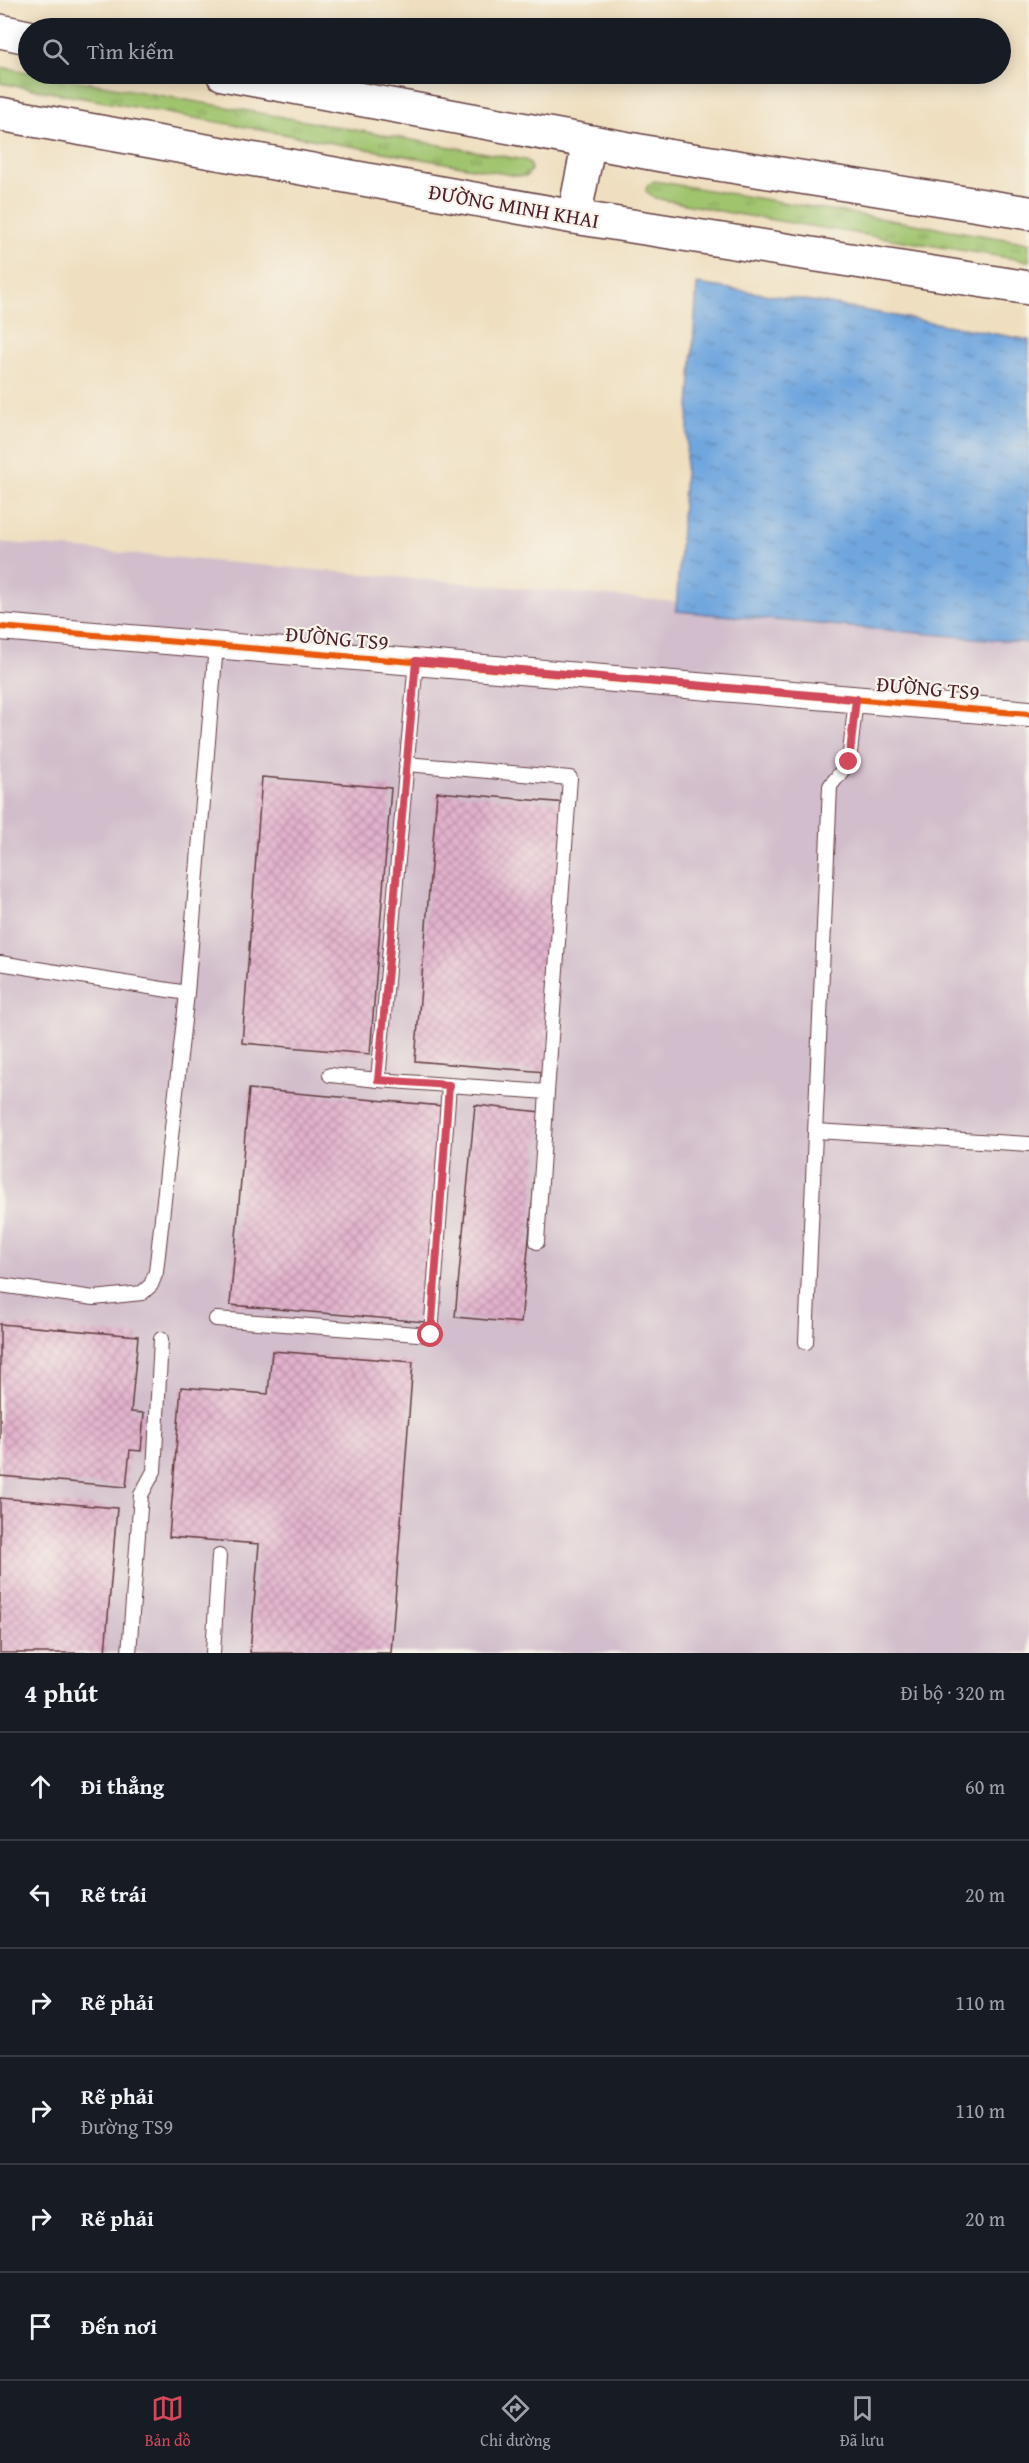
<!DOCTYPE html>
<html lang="vi">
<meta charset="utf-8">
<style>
:root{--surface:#171b24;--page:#242831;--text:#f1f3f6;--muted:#9ea1a6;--line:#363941;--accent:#d1495b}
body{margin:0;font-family:"Gentium Book Plus",serif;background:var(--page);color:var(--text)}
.stop{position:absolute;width:18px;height:18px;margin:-14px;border:4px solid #d1495b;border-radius:50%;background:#fff}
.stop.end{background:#d1495b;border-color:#fff;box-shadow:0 2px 6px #0008}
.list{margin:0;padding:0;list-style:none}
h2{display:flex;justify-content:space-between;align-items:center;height:78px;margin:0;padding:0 24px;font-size:26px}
h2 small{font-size:20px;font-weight:400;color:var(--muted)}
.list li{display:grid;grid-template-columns:39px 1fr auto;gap:18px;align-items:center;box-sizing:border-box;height:108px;padding:0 24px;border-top:2px solid var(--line)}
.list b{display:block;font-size:22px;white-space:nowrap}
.list p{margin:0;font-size:20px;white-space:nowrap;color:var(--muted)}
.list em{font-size:20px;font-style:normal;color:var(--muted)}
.icon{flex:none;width:33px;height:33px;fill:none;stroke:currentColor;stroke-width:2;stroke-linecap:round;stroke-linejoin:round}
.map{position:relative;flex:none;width:1029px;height:1653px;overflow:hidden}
.search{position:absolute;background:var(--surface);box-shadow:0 3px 15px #0003;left:18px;right:18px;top:18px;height:66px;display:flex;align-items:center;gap:15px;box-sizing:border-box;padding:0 21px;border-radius:33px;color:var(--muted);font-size:22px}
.sheet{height:726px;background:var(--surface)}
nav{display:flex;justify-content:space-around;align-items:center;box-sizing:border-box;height:84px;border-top:2px solid var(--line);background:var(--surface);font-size:16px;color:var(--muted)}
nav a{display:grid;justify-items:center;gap:3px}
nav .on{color:var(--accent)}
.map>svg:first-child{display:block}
</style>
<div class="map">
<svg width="1029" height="1653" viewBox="0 0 1029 1653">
<defs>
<pattern id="grass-tufts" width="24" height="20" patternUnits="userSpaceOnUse" patternTransform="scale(1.5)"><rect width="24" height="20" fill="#a0c46e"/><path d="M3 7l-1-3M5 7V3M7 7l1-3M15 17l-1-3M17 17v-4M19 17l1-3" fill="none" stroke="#849f5b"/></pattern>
<pattern id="water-ripples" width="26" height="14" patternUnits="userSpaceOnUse" patternTransform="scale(1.5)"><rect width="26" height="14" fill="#70a6de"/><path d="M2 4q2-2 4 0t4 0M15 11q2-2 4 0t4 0" fill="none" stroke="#5e87b4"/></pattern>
<pattern id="building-cross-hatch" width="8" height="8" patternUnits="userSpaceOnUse" patternTransform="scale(1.5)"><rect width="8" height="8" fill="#e3b2cd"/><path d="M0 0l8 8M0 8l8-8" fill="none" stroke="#ba90a7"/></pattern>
</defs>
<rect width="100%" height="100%" fill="#f7f3e8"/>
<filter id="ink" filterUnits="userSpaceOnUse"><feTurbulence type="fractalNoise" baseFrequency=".0167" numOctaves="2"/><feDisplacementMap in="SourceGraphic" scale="12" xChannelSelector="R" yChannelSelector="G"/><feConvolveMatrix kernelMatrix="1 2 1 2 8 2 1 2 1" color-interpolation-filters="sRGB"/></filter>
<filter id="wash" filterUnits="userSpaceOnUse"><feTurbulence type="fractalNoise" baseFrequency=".008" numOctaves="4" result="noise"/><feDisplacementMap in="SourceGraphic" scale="24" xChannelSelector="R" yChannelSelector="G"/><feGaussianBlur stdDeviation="1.35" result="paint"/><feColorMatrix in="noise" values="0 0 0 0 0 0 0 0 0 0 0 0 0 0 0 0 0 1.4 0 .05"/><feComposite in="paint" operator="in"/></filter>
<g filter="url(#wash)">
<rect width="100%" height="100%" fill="#efdfc0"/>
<!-- industrial -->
<path fill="#d1bdcb" d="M0,542L1029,633V1653H0Z"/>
<!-- grass -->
<path fill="url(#grass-tufts)" stroke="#75724c" stroke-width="1.5" d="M0,67L525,160L530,163L531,170L527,176H517L0,83Z
M654,181L1029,243V261L730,213L655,198L646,191L647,186Z"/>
<!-- water -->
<path fill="url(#water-ripples)" stroke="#5d6284" stroke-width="1.5" d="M697,284L818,302L1029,340V643L676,611Z"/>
<g id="blocks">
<!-- building -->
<path fill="url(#building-cross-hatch)" d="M262,777L391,788L370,1054L242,1043Z
M437,792L567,803L545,1072L415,1061Z
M249,1089L443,1106L425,1322L230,1305Z
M475,1105L541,1112L521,1323L455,1317Z
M0,1324L138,1336L131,1412L144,1413L141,1451L130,1450L126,1487L0,1476Z
M272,1351L413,1362L391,1653H250L259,1544L169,1537L181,1387L268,1394Z
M0,1498L117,1508L105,1653H0Z"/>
</g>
</g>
<g filter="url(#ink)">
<use href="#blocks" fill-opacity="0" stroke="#633c41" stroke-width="1.5"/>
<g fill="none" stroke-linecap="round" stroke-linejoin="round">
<!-- service casing -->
<g stroke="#633c41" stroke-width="16">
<path id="service" d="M406,764L570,778L547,1092
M0,963L187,993
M330,1075L378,1080L416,661
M378,1080L547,1092L537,1242
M816,1131L1029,1144
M0,1285L94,1298L142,1293L151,1285L156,1272L187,993L216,645
M216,1319L431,1335L449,1085
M806,1342L830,786L849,762L856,698
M129,1653L141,1495L154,1471L155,1454L161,1339
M213,1653L219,1556"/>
</g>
<!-- minor casing -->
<g stroke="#633c41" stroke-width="28">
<path id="minor" d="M0,627L1029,714"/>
</g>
<!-- primary casing -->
<g stroke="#633c41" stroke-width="36">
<path id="primary" d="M0,31L28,37
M223,74L667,156L1029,213
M0,114L574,217L1029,288
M574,217L589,142"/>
</g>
<!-- service -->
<use href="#service" stroke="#fff" stroke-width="14"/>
<!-- minor -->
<use href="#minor" stroke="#fff" stroke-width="26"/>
<!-- primary -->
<use href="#primary" stroke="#fff" stroke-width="33"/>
<!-- cycleway casing -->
<g stroke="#f7f3e8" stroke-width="10">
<path id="cycleway" d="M0,627L1029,714"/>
</g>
<!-- cycleway -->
<use href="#cycleway" stroke="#e8590c" stroke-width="6"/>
</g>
</g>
<g fill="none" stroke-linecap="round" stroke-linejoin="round" filter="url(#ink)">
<!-- route -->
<path stroke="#d1495b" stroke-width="8" d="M431,1335L449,1085L378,1080L416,661L856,699L849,762"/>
</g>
<g text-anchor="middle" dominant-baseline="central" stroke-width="4.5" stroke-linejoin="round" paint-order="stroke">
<!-- street labels -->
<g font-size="21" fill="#4a1f2b" stroke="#f7f3e8">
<text transform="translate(514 206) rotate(10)">ĐƯỜNG MINH KHAI</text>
<text transform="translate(337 638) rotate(5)">ĐƯỜNG TS9</text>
<text transform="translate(928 688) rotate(5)">ĐƯỜNG TS9</text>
</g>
</g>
</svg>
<div class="stop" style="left:431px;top:1335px"></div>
<div class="stop end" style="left:849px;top:762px"></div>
<div class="search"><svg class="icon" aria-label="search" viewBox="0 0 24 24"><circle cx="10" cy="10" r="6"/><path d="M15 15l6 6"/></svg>Tìm kiếm</div>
</div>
<section class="sheet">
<h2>4 phút<small>Đi bộ · 320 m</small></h2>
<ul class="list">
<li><svg class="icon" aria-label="ahead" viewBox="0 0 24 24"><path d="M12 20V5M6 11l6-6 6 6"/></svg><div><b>Đi thẳng</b></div><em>60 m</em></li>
<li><svg class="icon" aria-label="left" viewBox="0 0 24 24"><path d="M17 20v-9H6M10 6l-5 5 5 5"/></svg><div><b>Rẽ trái</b></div><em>20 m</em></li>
<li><svg class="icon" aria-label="right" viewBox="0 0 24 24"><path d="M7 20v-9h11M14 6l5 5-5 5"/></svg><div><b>Rẽ phải</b></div><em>110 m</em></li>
<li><svg class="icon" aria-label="right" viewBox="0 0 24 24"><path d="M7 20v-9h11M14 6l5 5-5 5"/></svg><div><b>Rẽ phải</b><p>Đường TS9</p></div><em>110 m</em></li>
<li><svg class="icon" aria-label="right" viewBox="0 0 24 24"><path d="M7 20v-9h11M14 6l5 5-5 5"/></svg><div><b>Rẽ phải</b></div><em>20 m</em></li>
<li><svg class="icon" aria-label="arrive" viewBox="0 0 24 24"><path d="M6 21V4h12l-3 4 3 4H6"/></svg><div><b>Đến nơi</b></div></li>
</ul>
</section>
<nav>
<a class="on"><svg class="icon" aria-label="map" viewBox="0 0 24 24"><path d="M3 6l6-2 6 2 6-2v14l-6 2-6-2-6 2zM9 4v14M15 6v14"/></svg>Bản đồ</a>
<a><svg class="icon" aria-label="directions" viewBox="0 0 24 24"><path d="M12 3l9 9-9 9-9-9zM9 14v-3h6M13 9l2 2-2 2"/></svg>Chỉ đường</a>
<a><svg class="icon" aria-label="saved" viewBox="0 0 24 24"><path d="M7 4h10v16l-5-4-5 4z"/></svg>Đã lưu</a>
</nav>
